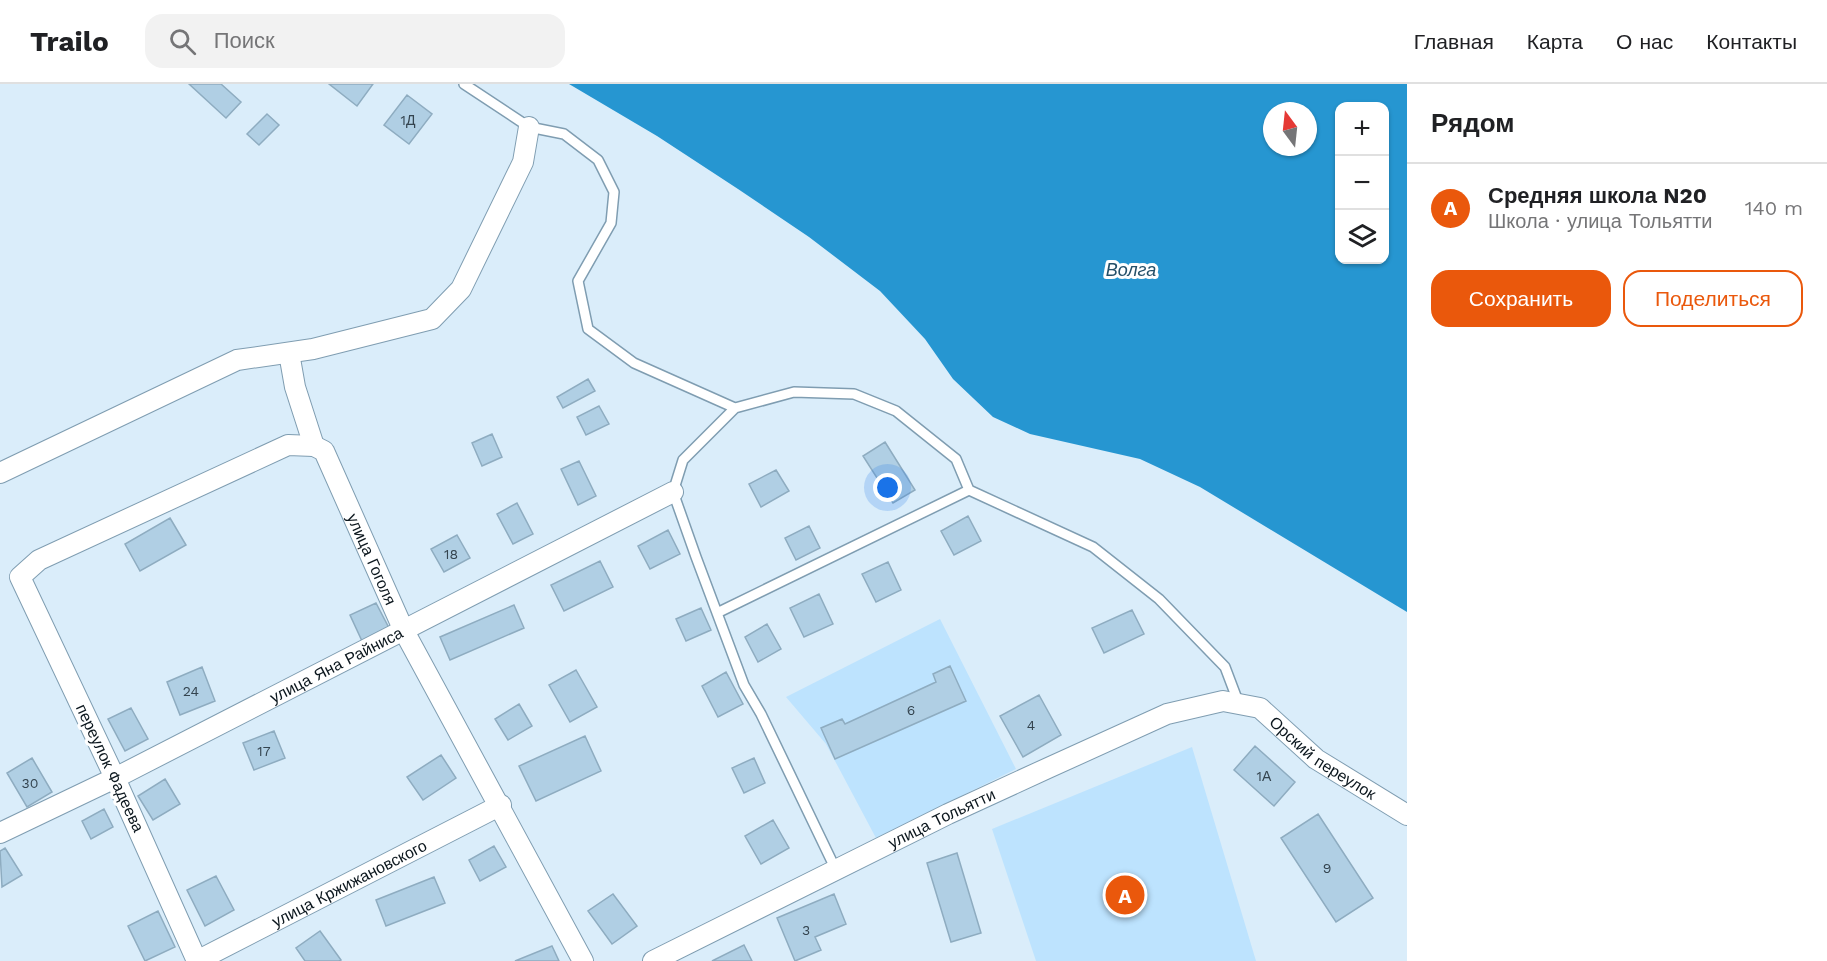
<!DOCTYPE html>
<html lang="ru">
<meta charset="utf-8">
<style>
:root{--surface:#fff;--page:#f2f2f2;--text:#202124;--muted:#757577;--line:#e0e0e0;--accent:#ea580c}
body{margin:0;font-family:"Work Sans",sans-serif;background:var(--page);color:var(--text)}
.controls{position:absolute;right:18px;top:18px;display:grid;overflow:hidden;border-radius:12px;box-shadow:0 2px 4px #0004}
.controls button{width:54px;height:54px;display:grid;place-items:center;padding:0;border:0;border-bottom:2px solid var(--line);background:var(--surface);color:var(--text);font:30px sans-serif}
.compass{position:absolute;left:1263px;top:18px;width:54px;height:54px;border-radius:50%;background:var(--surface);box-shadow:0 2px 4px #0004;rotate:345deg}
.you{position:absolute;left:888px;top:404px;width:21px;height:21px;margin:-15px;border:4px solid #fff;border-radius:50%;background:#1a73e8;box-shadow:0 0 0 9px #1a73e833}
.badge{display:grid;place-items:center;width:39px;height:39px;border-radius:50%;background:var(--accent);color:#fff;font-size:20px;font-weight:700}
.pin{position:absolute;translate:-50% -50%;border:3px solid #fff;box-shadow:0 2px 6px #0006}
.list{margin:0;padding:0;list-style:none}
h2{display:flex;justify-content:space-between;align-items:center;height:78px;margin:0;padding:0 24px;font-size:26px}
h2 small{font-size:20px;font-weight:400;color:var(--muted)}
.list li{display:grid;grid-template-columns:39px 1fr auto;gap:18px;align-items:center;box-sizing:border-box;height:90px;padding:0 24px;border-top:2px solid var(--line)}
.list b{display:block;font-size:22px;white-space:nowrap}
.list p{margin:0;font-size:20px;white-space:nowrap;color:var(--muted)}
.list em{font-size:20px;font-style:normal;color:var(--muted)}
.actions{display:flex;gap:12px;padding:18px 24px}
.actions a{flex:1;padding:14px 0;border:2px solid var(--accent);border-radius:18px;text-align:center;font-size:21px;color:var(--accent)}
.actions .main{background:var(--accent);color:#fff}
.icon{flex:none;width:33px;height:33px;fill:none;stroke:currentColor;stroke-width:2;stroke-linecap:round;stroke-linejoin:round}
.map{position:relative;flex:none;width:1407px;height:877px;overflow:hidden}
header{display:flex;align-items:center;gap:36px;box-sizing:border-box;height:84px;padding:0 30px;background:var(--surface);border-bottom:2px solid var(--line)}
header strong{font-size:28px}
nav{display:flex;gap:33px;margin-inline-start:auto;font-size:21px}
.search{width:420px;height:54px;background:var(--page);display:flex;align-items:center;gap:15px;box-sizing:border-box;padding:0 21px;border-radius:18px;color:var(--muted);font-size:22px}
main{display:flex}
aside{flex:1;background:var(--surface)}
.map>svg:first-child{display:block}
</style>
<header>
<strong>Trailo</strong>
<div class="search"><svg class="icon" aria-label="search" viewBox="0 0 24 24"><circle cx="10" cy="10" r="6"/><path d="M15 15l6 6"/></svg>Поиск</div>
<nav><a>Главная</a><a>Карта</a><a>О нас</a><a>Контакты</a></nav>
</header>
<main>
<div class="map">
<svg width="1407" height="877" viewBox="0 0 1407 877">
<rect width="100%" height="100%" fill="#daedfa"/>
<!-- built -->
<path fill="#bde3fe" d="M940,535L1016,685L876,754L826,660L786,613Z
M1192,663L1256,877H1036L992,745Z"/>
<!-- water -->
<path fill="#2696d1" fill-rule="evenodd" d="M569,0H1407V528L1200,403L1140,375L1030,350L993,333L953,295L925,255L880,207L809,153L738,105L657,52ZM1340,22H1384V176H1340ZM1272,27H1308V63H1272Z"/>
<!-- building -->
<path fill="#b0cfe4" stroke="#8eacc0" stroke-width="1.5" d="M189,0H221L241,18L226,34Z
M329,0H373L357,22Z
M407,11L432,30L409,60L384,41Z
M267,30L279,41L259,61L247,50Z
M588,295L595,307L563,324L557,313Z
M599,322L609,340L586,351L577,333Z
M492,350L502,373L482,382L472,359Z
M885,358L915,406L893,419L863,372Z
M579,377L596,412L578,421L561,385Z
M776,386L789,407L761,423L749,400Z
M517,419L533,450L513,460L497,430Z
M968,432L981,457L954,471L941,447Z
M170,434L186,461L140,487L125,460Z
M809,442L820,464L796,476L785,454Z
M668,446L680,470L650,485L638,462Z
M457,451L470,474L444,488L431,465Z
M600,477L613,503L564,527L551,501Z
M888,478L901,506L876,518L862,490Z
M819,510L833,540L804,553L790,524Z
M376,519L389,544L362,557L350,531Z
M514,521L524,544L450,576L440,553Z
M701,524L711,546L686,557L676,535Z
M1132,526L1144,550L1104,569L1092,544Z
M767,540L781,565L758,578L745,553Z
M950,582L966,617L835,675L821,644L842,635L845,640L936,598L933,590Z
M202,583L215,617L180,631L167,598Z
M576,586L597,623L570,638L549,601Z
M726,588L743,620L718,633L702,602Z
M1039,611L1061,651L1023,673L1000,632Z
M519,620L532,642L508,656L495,635Z
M131,624L148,655L125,667L108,635Z
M274,647L285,674L254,686L243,659Z
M585,652L601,687L536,717L519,682Z
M1255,662L1295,698L1274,722L1234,686Z
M441,671L456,694L423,716L407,693Z
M32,674L52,708L27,723L7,689Z
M754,674L765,699L744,709L732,684Z
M165,695L180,720L153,736L138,712Z
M104,725L113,743L91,755L82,737Z
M1318,730L1373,814L1336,838L1281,754Z
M773,736L789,764L761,780L745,752Z
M494,762L506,783L480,797L469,776Z
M5,764L22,791L2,803L0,767Z
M957,769L981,849L951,858L927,779Z
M216,792L234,826L205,842L187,806Z
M434,793L445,819L386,842L376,816Z
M613,810L637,842L612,860L588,827Z
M834,810L846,840L815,853L821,866L795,877L777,834Z
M158,827L175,863L145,877L128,842Z
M320,847L341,876L339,877H305L296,864Z
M744,861L752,877H712Z
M552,862L559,877H515Z"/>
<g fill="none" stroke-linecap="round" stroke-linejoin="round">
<!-- lane casing -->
<g stroke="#7f9db1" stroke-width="12">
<path id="lane" d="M464,0L529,43L564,50L598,76L614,108L611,139L578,197L588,245L634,279L735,324
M717,529L969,406L1093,463L1159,515L1225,583L1239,620
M836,786L761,630L744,601L696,473L673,408L683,376L735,324L794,308L854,310L896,327L956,375L969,406"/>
</g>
<!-- street casing -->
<g stroke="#7f9db1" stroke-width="22">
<g id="street">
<path d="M289,269L295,303L314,362"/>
<path d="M0,389L237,276L313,265L432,235L461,205L523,78L529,43"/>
<path id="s1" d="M0,749L115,694L673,408"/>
<path id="s2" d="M197,877L115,694L20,493L39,476L288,361L314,362L324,367L404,547L583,877"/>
<path id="s3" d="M197,877L501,721"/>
<path id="s4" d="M653,877L948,730L1048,684L1167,630L1223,617L1260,624L1316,675L1407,731"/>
</g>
</g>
<!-- lane -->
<use href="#lane" stroke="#fff" stroke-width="9"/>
<!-- street -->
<use href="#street" stroke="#fff" stroke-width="20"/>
</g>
<g text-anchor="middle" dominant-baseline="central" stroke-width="6" stroke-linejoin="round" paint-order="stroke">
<!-- number labels -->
<g font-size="14" fill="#34444f">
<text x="408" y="36">1Д</text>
<text x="451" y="470">18</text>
<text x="191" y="607">24</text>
<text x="911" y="626">6</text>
<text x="1031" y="641">4</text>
<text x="264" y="667">17</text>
<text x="1264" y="692">1А</text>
<text x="30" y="699">30</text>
<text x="1327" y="784">9</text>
<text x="806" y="846">3</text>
</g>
<!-- street labels -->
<g font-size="16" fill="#0b161d" stroke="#fff">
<text stroke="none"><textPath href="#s2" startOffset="878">улица Гоголя</textPath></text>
<text stroke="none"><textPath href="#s1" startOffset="376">улица Яна Райниса</textPath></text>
<text stroke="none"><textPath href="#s4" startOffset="746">Орский переулок</textPath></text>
<text transform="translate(110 684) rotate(65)">переулок Фадеева</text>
<text stroke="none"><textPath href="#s4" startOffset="322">улица Тольятти</textPath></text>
<text stroke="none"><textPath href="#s3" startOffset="171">улица Кржижановского</textPath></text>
</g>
<!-- water labels -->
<g font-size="18" font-style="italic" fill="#255069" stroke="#fff">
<text x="1131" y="185">Волга</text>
</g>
</g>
</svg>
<div class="controls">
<button>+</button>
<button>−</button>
<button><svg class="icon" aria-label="layers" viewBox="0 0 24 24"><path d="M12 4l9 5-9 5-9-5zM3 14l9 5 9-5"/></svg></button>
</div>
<svg class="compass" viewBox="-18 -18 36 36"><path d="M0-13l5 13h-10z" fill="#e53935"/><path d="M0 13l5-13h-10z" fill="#757577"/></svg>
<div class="you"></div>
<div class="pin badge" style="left:1125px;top:811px">A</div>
</div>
<aside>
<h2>Рядом<small></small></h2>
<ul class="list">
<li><span class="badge">A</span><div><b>Средняя школа N20</b><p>Школа · улица Тольятти</p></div><em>140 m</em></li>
</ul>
<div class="actions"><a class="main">Сохранить</a><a>Поделиться</a></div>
</aside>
</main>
